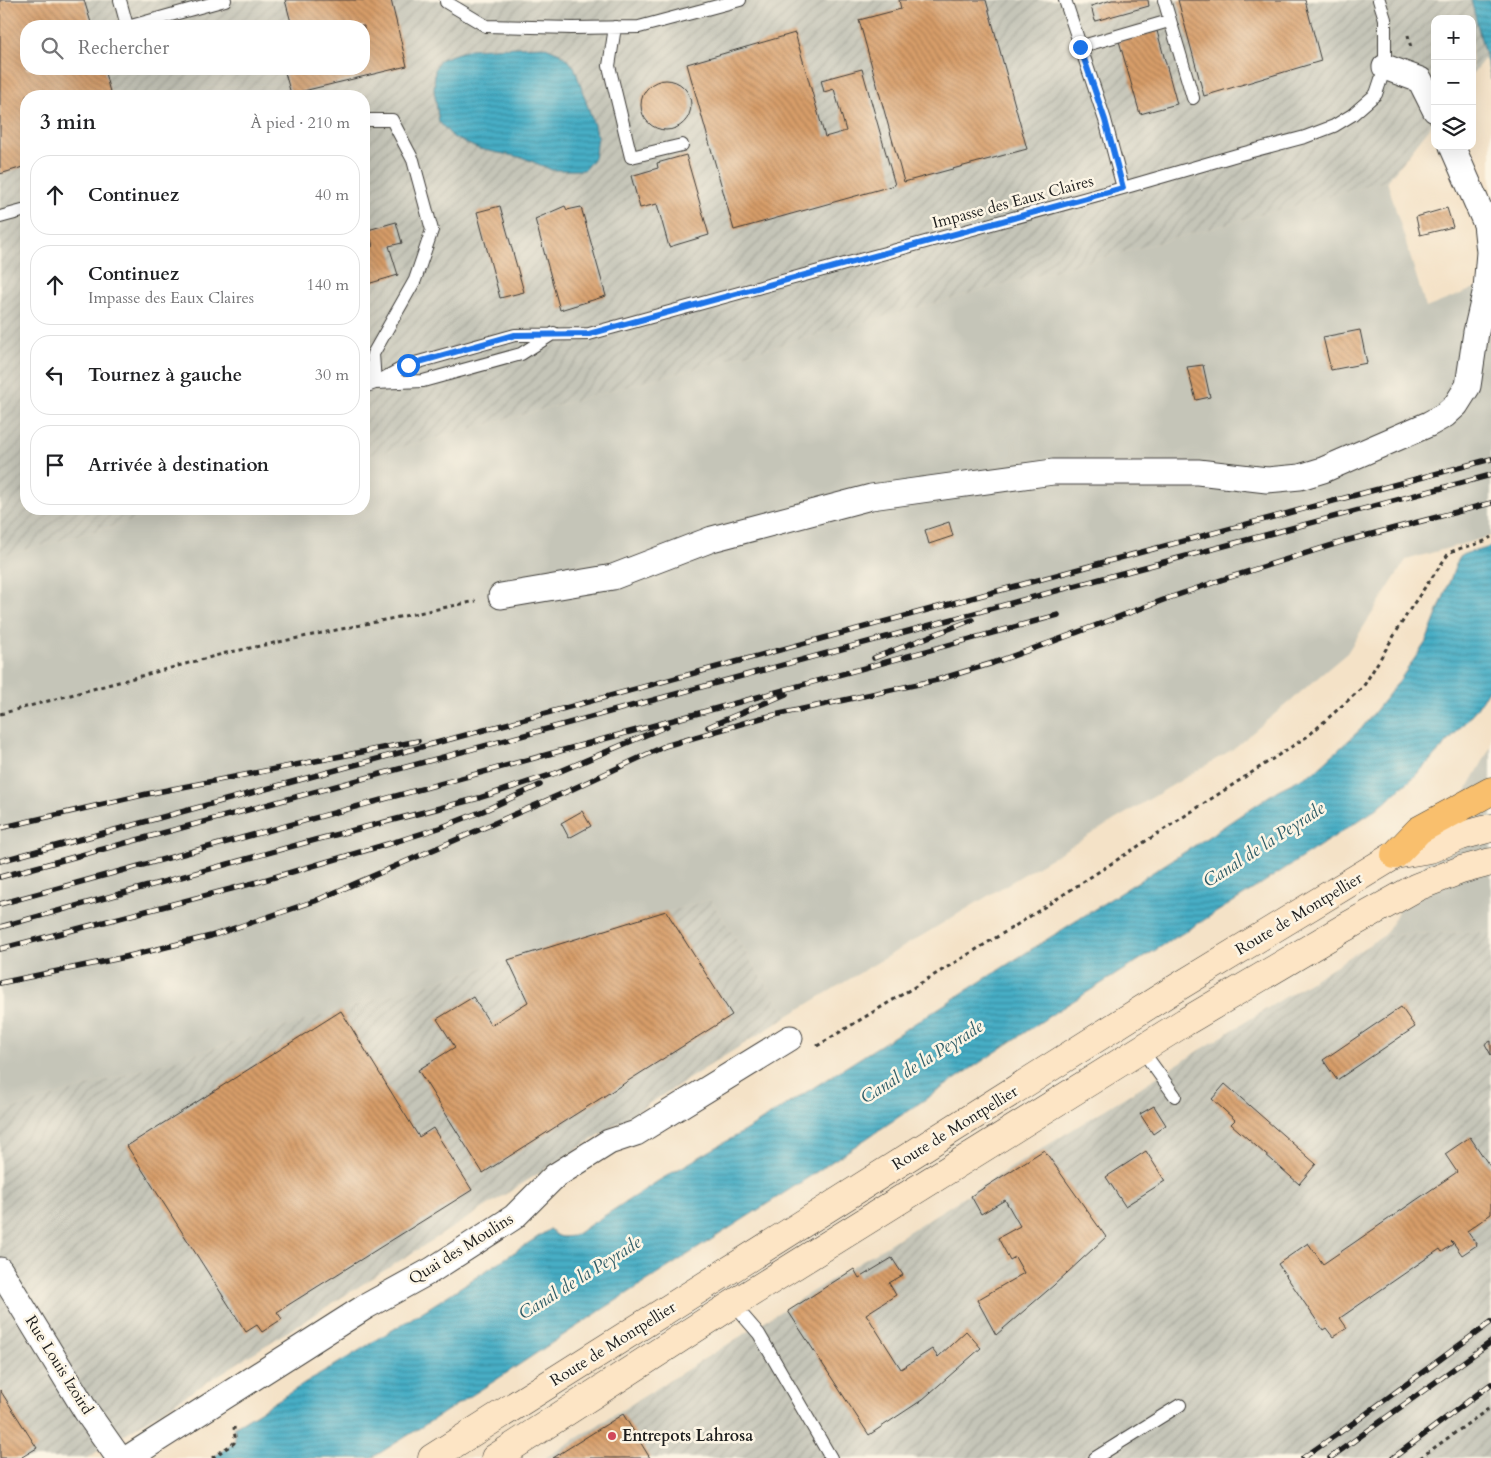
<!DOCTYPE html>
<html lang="fr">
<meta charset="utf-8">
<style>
:root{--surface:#fff;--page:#f2f2f2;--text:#202124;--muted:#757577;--line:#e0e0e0}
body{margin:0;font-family:Cardo,serif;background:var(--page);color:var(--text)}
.controls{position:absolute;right:15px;top:15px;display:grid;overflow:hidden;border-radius:10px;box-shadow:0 5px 20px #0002}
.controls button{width:45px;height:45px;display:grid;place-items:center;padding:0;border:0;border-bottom:1px solid var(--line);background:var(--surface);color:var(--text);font:25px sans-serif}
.stop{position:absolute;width:15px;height:15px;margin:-11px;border:4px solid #1a73e8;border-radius:50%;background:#fff}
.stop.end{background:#1a73e8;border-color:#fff;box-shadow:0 1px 5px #0008}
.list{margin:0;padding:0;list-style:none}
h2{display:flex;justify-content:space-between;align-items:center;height:65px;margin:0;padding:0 20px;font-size:21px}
h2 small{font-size:16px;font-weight:400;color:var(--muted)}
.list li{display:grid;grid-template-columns:32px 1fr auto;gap:15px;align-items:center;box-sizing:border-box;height:80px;margin:0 10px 10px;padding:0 10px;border:1px solid var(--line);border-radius:20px}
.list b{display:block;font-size:19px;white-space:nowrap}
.list p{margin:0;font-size:16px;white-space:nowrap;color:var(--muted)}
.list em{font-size:16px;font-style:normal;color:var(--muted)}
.icon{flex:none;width:28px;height:28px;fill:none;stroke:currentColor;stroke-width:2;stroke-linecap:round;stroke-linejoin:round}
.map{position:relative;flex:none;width:1491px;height:1458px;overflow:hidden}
.search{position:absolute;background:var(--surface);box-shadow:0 5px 20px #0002;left:20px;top:20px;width:350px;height:55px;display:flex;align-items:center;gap:12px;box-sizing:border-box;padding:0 18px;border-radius:20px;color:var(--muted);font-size:19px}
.panel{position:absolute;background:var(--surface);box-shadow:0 5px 20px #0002;left:20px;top:90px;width:350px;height:425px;border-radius:20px}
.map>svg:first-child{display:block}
</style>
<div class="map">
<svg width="1491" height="1458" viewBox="0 0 1491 1458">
<defs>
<pattern id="industrial-furrows" width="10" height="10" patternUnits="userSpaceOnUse" patternTransform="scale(1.25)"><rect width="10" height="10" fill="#c5c5b8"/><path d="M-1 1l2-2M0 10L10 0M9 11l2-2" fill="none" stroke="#a9a99e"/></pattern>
<pattern id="water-rules" width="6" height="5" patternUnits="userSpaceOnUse" patternTransform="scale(1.25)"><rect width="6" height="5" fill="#46adc5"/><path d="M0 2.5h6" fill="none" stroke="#3a8c9f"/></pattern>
<pattern id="building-back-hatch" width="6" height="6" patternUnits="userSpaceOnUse" patternTransform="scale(1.25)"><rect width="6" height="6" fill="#d79d69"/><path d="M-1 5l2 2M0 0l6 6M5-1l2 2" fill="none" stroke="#ae7f56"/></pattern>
</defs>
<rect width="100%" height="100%" fill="#fcf5e5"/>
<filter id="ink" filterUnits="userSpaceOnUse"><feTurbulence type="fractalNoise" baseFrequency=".02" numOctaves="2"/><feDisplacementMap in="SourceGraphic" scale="10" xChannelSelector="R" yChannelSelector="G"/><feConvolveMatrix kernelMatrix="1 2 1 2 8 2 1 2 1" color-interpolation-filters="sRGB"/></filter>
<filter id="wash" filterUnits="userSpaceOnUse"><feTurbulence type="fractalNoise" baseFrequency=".0096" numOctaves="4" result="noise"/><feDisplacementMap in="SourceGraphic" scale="20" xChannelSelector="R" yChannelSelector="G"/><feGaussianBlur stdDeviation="1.12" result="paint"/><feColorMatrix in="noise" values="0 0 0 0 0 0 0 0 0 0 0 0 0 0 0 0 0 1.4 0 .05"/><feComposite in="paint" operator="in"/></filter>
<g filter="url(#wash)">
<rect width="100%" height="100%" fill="#f4e2c7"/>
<!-- industrial -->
<path fill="url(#industrial-furrows)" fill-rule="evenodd" d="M0,0H1471L1485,58L1472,74V19H1435V121L1387,181L364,458V96H26V509H177L0,557ZM26,26H364V69H26Z
M710,899L788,1016L87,1458H0V1112Z
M1491,931V1458H545L1385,935Z"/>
<!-- railway -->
<path fill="#c5c5b8" d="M1387,181L1426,308L1488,283L1491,288V536L1406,560L1347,653L1233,749L788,1016L710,899L0,1112V557L177,509H364V458Z
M1491,747V931L1385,935Z"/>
<!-- water -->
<path fill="url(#water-rules)" stroke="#316470" d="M1471,0H1491V79Z
M543,46L560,53L574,66L598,137L594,158L584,170H552L524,158L479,149L453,137L439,122L434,90L435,68L441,59L470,49Z
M1491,546V686L1476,709L1449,741L1415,776L1375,810L1241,897L1057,1011L806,1179L600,1311L496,1380L372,1458H212L234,1443L235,1437L234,1427L430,1307L550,1229C557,1239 562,1237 573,1236L658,1181L753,1126L1205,839L1278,790L1314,772L1361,729L1397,684L1426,642L1459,557C1468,550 1481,552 1491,546Z"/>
<g id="blocks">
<!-- building -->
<path fill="url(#building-back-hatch)" d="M0,0H84L92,26H26V69H104L111,96H26V166L0,174Z
M285,0H391L407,66L291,94L284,69H364V26H292Z
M899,0H986L1027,149L904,182L859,20L901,9Z
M1112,0H1148L1149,6L1095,21L1091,6Z
M1178,0H1305L1321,61L1204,96Z
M1157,31L1177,104L1140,114L1119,41Z
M795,33L825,137L846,131L834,89L824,92L821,80L862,69L895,185L734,230L687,64Z
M641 105a25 25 0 1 1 50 0a25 25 0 1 1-50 0Z
M686,155L709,235L669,247L657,204L640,208L631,176L658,168L657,163Z
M500,206L524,292L500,298L477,212Z
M565,206L567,210L581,207L606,296L560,310L535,219Z
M1447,208L1453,227L1420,235L1416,217Z
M396,222L402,243L389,246L398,275L364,285V249L373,246L368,230Z
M1360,330L1367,363L1331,370L1323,337Z
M1203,365L1210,397L1196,400L1187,367Z
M949,522L953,536L929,544L925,530Z
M582,811L591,826L569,838L561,823Z
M666,911L732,1015L483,1173L418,1070L455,1047L437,1019L473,997L491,1025L528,1002L508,960Z
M1401,1007L1415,1027L1337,1080L1323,1060Z
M341,1011L419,1137L433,1128L472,1190L277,1312L282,1319L262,1332L257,1325L246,1332L127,1146Z
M1491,1041V1055L1485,1044Z
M1225,1084L1316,1164L1299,1184L1231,1124L1235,1120L1212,1099Z
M1154,1106L1166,1125L1153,1134L1140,1114Z
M1470,1137L1491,1168V1214L1467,1231L1477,1245L1462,1255L1452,1241L1451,1242L1453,1244L1442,1252L1440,1249L1340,1318L1347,1328L1333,1337L1326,1328L1323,1330L1278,1264L1308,1243L1323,1264L1457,1172L1445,1154Z
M1044,1150L1106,1237L1054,1285L996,1335L977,1300L1024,1273L1015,1257L1010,1260L998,1238L1020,1226L1005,1200L981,1214L971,1196Z
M1146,1151L1165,1181L1125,1206L1106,1177Z
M892,1258L903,1275L889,1283L896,1295L866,1314L901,1369L932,1349L938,1357L966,1331L981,1348L922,1400L869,1435L788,1311L854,1269L859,1278Z
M0,1390L37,1448L22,1457L23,1458H0Z
M623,1414L650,1458H553Z"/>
</g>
</g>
<g filter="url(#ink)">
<use href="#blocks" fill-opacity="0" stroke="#3c3a36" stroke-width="1"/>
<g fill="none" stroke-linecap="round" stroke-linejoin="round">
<!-- lane casing -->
<g stroke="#3c3a36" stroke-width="14">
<path id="lane" d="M120,0L127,26
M446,0V2L486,26L572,28L639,27L740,0
M1065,0L1105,120L1123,188
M1164,0L1193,98
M131,26L225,0
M615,27L609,66L631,157L682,145
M1079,47L1169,21
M364,120H392L413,160L432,230L415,280L373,354L375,383L364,387
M0,217L26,210
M554,333L521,354L423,381L375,383L408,365L515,335L589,334L1123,188L1237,155L1305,137L1334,126L1352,115L1376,94L1385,67V19L1379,0
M1142,1050L1175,1096
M733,1304L759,1334L831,1458
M1095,1458L1180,1405"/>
</g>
<!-- street casing -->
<g stroke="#3c3a36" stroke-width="27">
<path id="street" d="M1385,67L1420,80L1435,110
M501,596L613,577L712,539L871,497L1053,472H1198L1267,480L1300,477L1323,470L1429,424L1445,415L1456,405L1468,386L1476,332L1486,289L1489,252L1486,224L1452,146
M0,1270L86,1411L119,1458
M128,1458L365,1307L432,1270L514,1217L555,1176L609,1142L636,1133L790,1038"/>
</g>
<!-- secondary casing -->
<g stroke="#3c3a36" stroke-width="29">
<path id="secondary" d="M432,1458L1168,993L1395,855L1430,849L1461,836L1491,828
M495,1458L733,1304L1185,1022L1344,928L1417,887L1461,870L1491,862"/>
</g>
<!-- primary casing -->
<g stroke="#3c3a36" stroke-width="29">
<path id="primary" d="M1395,855L1419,830L1491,791"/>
</g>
<!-- path -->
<path stroke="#3c3a36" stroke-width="3" stroke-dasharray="4 4" stroke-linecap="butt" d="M1408,35L1411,48
M0,714L226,653L476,601
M817,1046L1015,926L1308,736L1363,687L1412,606L1449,553C1462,546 1479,546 1491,537
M212,1458L234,1443L235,1437L234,1427
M1420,1458L1491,1407"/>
<!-- lane -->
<use href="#lane" stroke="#fff" stroke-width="12"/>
<!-- street -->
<use href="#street" stroke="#fff" stroke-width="25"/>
<!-- secondary -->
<use href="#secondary" stroke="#fde5c5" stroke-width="28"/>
<!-- primary -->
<use href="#primary" stroke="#f9bf6d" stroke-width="28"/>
<!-- rail casing -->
<g stroke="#1c1c1c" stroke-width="5.5">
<path id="rail" d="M874,658L972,620
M708,727L786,694
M0,828L147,794L418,741
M0,861L1112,560L1491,459
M0,877L1115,575L1491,475
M0,904L1058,615
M0,927L315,840L479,798L556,773L667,726
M0,949L254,883L398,841L442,827L483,811L540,785
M0,983L121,958L211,936L315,901L566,792L665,746L761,718L937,680L993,663L1049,643L1166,599L1221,580L1345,541L1491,503
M1303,1458L1359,1419L1491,1322
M1330,1458L1491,1342
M1393,1458L1491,1384"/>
</g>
<!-- rail -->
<use href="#rail" stroke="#fcf5e5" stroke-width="4" stroke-dasharray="11" stroke-linecap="butt"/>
</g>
</g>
<g fill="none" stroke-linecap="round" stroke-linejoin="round" filter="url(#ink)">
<!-- route -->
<path stroke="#1a73e8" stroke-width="6" d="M408,365L515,335L589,334L1123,188L1105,120L1080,47"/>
</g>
<!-- markers -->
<circle fill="#d1495b" stroke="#fcf5e5" stroke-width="2" cx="612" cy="1436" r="5"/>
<g text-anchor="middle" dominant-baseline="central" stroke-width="5" stroke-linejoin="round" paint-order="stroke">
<!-- street labels -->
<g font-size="16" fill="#1c1c1c" stroke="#fcf5e5">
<text transform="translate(1013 202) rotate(-15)">Impasse des Eaux Claires</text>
<text transform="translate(1299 914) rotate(-31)">Route de Montpellier</text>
<text transform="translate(955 1128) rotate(-32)">Route de Montpellier</text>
<text transform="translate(461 1249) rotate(-32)">Quai des Moulins</text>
<text transform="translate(613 1344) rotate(-32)">Route de Montpellier</text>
<text transform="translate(59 1365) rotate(58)">Rue Louis Izoird</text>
</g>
<!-- poi labels -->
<g font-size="16" font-weight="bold" fill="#1c1c1c" stroke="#fcf5e5" text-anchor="start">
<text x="622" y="1436">Entrepots Lahrosa</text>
</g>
<!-- water labels -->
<g font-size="18" font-style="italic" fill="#2f5d68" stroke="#fcf5e5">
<text transform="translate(1264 845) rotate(-33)">Canal de la Peyrade</text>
<text transform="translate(922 1062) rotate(-32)">Canal de la Peyrade</text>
<text transform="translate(580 1278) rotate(-32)">Canal de la Peyrade</text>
</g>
</g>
</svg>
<div class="controls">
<button>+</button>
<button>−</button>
<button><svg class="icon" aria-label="layers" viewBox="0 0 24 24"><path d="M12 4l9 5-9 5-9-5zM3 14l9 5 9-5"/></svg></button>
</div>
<div class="stop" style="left:408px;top:365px"></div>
<div class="stop end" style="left:1080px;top:47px"></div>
<div class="search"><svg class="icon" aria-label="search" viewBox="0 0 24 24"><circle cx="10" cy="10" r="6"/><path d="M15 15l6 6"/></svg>Rechercher</div>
<section class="panel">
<h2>3 min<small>À pied · 210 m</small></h2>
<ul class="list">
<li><svg class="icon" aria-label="ahead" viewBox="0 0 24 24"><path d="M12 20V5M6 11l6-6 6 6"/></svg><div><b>Continuez</b></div><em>40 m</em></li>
<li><svg class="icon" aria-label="ahead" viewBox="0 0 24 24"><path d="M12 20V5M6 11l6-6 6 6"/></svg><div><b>Continuez</b><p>Impasse des Eaux Claires</p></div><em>140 m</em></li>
<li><svg class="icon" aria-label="left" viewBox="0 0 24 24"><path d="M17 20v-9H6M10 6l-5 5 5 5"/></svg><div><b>Tournez à gauche</b></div><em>30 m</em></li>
<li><svg class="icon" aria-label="arrive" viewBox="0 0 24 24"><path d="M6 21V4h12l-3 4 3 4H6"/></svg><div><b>Arrivée à destination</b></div></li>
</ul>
</section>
</div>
